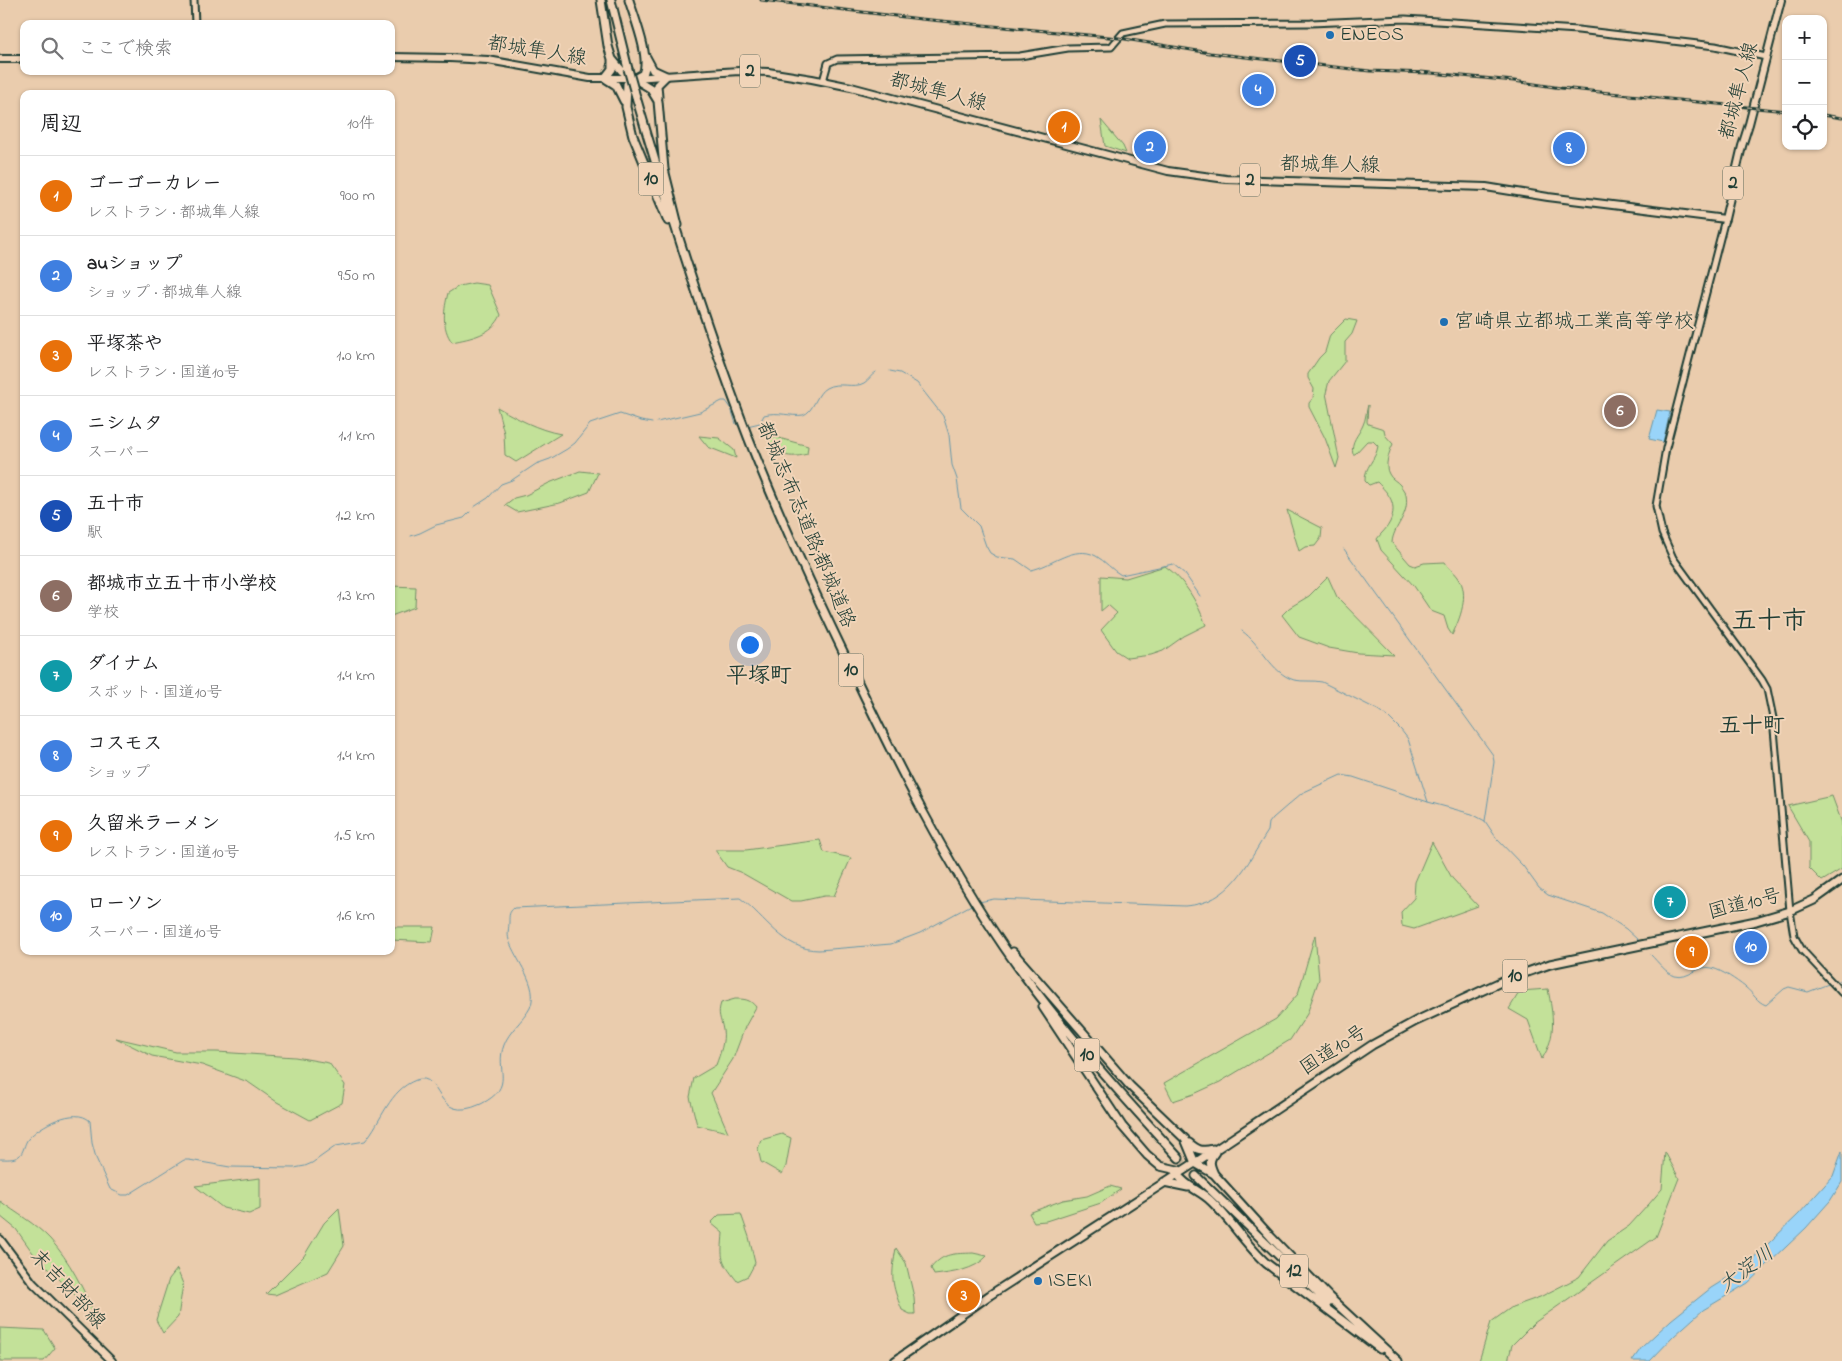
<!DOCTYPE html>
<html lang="ja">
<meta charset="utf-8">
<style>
:root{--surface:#fff;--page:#f6f6f6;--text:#202124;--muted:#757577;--line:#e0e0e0;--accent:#0f766e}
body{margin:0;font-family:"Indie Flower","Klee One",sans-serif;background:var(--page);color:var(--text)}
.controls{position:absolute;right:15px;top:15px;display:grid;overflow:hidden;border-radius:10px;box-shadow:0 1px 4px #0004}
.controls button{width:45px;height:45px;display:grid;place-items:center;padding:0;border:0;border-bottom:1px solid var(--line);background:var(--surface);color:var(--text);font:25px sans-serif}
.you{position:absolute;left:749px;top:644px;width:18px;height:18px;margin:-12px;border:4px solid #fff;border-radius:50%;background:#1a73e8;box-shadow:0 0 0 8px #1a73e833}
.badge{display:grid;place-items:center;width:32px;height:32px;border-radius:50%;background:var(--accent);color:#fff;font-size:16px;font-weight:700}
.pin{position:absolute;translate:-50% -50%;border:2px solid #fff;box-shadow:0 1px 5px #0006}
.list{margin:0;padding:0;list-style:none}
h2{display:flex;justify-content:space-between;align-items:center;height:65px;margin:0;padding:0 20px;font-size:21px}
h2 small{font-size:16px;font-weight:400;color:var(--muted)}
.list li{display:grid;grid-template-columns:32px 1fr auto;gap:15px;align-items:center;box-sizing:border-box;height:80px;padding:0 20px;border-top:1px solid var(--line)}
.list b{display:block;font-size:19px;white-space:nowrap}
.list p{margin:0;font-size:16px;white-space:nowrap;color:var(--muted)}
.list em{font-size:16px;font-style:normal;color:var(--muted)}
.icon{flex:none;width:28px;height:28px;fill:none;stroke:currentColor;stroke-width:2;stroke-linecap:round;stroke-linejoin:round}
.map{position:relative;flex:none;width:1842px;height:1361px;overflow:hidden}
.search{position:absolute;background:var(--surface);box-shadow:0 1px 4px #0004;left:20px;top:20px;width:375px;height:55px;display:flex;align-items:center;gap:12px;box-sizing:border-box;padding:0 18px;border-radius:10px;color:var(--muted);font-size:19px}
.panel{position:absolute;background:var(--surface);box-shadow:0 1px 4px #0004;left:20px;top:90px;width:375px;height:865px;border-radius:10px}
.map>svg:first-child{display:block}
</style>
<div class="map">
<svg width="1842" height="1361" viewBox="0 0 1842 1361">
<rect width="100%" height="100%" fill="#eaccad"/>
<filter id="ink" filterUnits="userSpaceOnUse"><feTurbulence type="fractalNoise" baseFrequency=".02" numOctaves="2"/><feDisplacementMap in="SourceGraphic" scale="10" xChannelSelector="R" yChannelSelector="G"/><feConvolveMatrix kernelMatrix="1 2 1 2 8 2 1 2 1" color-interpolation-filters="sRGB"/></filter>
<g filter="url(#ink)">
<!-- green -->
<path fill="#c3e199" stroke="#718f66" d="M1101,120L1123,146L1126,153L1105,146Z
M474,283L488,285L501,315C492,335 471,338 452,342C441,327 444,309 448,293L459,286Z
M1346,319L1357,321L1352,334L1345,342V361L1329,381L1326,393L1339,458L1336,468L1325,438L1309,407V403L1313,398L1314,389L1308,378V374L1319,358L1325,352L1330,335Z
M1368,405L1367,422L1368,424L1384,429L1385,435L1393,444C1389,452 1384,466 1389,474C1391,479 1397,481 1400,485C1402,488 1405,492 1406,495C1410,516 1393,526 1392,543L1410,564L1415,566L1424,563L1445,562C1448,568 1454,571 1458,577C1470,594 1460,619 1452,635L1448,629L1444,616L1431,611L1414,586L1381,550L1377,539C1381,533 1387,529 1390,522C1398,504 1389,494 1377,482L1369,485L1365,481C1364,467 1376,460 1378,446L1373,441H1367L1355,454H1353C1350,441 1359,435 1363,425C1366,419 1366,411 1368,405Z
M497,407C516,418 538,430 561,434L516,462L505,455L504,433Z
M765,432L775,437L808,446L807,454C786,460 772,454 765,432Z
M699,436L719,438L734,450L736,458L708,447Z
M580,471L598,473L589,492L560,503L517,512L505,505L514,498L526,495L549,483Z
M1287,510L1322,528L1321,538L1315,546L1305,547L1299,551Z
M1165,566C1185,580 1197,602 1206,625L1184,636L1163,651L1151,655L1127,658L1116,651L1101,630L1117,613L1108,605L1101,611V576L1126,578Z
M1328,577L1337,597L1394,655L1358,653L1329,648L1299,637L1282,615L1289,608L1309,596Z
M391,586L416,587L415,607L391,616Z
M1832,796L1842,823V869L1822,881L1809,868V842L1788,806Z
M820,840L824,852L851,858L834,896H824L801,901H791L742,873L727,867L715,850H746Z
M1432,842L1452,878L1478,906L1414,929L1402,926L1401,912L1414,898L1415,882Z
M391,927H435L432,942L391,940Z
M1315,935L1319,979L1307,1014L1290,1040L1220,1082L1194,1094L1173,1101L1164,1083L1276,1019L1298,994Z
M1548,989C1553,1016 1557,1035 1542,1059L1528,1020L1509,1009L1520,991Z
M735,999C744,999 750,999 756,1007L745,1027L733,1059L711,1093L728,1132L697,1125L690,1097L694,1078L716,1065C720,1054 725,1041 723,1030C721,1018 717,1015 721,1003Z
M116,1038L176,1052H217L295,1057L329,1063L345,1085L342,1103L310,1120L277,1102L248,1082L202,1065L152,1056Z
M782,1134L791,1138L786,1166L782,1174L761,1162L758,1149L761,1140Z
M1665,1152L1679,1178L1656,1237L1534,1323L1512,1345L1508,1361H1479L1491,1322L1512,1307L1540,1297L1579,1277L1607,1241L1629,1226L1649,1204L1662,1189Z
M260,1178V1209L249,1214L223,1208L195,1186Z
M1110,1186L1121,1189L1101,1203L1046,1221L1034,1222L1029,1213L1063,1200L1087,1196Z
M0,1201C16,1213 36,1224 50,1239C70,1261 83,1288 95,1315L33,1253L16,1229L0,1216Z
M339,1208L344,1246L328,1272L275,1295L266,1294L304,1256L324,1223Z
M741,1214L749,1237L755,1263L748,1276L737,1281C720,1259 721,1260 723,1233L711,1223L719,1215Z
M896,1248L906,1263L914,1297L915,1314H910L902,1310C891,1283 891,1277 896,1248Z
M973,1253L987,1256C975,1270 952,1273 934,1275L931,1268C944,1252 954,1254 973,1253Z
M177,1269L183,1284L178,1317L163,1333L156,1320L169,1279Z
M0,1328L44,1330L55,1348L44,1361H0Z"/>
<!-- water -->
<path fill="#99d4f9" stroke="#6898aa" d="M1657,410L1670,412L1663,442L1649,439Z
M1842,1151V1182L1830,1201L1806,1228L1748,1283L1703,1310L1674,1336L1650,1361H1632L1642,1347L1671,1320L1711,1288L1743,1268L1799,1214L1833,1176Z"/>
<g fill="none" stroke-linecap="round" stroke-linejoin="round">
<!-- stream -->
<path stroke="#6898aa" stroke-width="1" d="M890,371L900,373L917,383L943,416L949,435L952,465L957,479L961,508L979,526L986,546L990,553L997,557L1015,559L1031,570C1052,566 1074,544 1096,556C1105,561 1112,570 1121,575L1173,564L1185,574L1200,596
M657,422L700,412L722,401H726L731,408L736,424L741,427
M747,426L760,423L764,415C778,411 791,417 803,415C814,412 816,393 826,388C838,381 854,389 864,383C869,380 871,375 876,372
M474,507L488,498L501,484L512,480L536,464L550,459L567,449L575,443L590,424L620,414L641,421L652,423
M411,536L420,533L436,525L464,518L470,512
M1344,549L1493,755L1494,762L1485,821
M1242,631C1261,644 1271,673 1294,680C1303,682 1313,680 1322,682L1378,710L1388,717L1401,730L1408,739L1428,802
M979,902L994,899L1185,906C1231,903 1246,865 1268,831L1269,823L1273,818L1302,793L1341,775L1353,777L1428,802L1472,814L1485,821L1497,839L1523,866L1539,888L1548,895L1602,913L1626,929L1638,940
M1651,955C1658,962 1666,973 1675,976C1689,980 1698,964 1712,968C1723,971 1736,980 1745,987C1753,993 1757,1002 1766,1005L1784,989L1789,987L1808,992L1831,983
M1835,982L1842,980
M0,1159C6,1159 14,1160 19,1156C24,1152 24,1144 28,1139C39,1126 75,1106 90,1121L92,1143L96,1158L110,1189L122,1195H128L184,1160H189L230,1167L294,1168L305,1166L312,1163L336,1146L365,1141C382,1121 389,1090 416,1080C443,1070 433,1126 481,1104C517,1086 494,1070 504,1045C509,1031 523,1021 530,1008C540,985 515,960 509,940C507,934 509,928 509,922C509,915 509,912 514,908L740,898C766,917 783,950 819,950L891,944L920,933L973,904"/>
<!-- highway-tunnel -->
<path stroke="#c1af95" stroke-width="7" stroke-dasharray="7 3.5" stroke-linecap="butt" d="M1179,1158L1196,1176"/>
<!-- minor casing -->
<g stroke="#1f3d34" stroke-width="9">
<path id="minor" d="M194,0L195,24
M823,81L828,63L837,59L1020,56L1068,48L1111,47L1123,33L1165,24L1311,23L1405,19L1578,30L1715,46L1766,57
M1725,219L1666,448L1656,506L1662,533L1673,558L1762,680L1767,689L1773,718L1790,911L1794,936L1802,950L1842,993"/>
</g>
<!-- major casing -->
<g stroke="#1f3d34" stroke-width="10">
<path id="major" d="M391,57L450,58L488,60L590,78H634L739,71L768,72L812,79L851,87L1168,171L1226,179L1486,187L1548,197L1725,219L1742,146L1749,124L1781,0
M0,59H24
M0,1239L33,1283L112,1361"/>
</g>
<!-- highway casing -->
<g stroke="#1f3d34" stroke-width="11">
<path id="highway" d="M601,0L608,46L612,59L622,71L650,88L658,101L664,169L678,225
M611,0L628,69
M629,0C634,17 651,58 643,74L630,81L627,84L626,107L633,136L668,221
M646,57L653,70L666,76
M612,59V69L605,78L616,85L624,101
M634,90C668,207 704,323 748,437C779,516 815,594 852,670C897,765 945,860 1004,947C1056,1023 1117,1090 1179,1158
M658,97L657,85L666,76
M1013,952L1130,1086L1185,1139L1195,1163L1214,1174
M1043,1007L1122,1126L1147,1155L1160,1166L1182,1171
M1189,1143C1197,1150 1202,1152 1213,1149
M1215,1152C1208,1161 1210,1165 1214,1174L1271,1237L1329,1297L1398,1361
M1177,1174C1187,1188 1200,1190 1211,1201C1231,1220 1245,1244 1266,1263L1380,1349
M1196,1176L1328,1303
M1164,1182L1188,1187
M895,1361L990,1295L1218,1148L1372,1045L1416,1021L1505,980L1550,964L1756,921L1790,911L1814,900L1842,880"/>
</g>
<!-- minor -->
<use href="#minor" stroke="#f1d4b8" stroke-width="5"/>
<!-- major -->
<use href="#major" stroke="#f1d4b8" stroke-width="6"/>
<!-- highway -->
<use href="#highway" stroke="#f1d4b8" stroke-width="7"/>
<!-- rail casing -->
<g stroke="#1f3d34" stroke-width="3">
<path id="rail" d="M761,0L921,19L1119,38L1210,53L1370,71L1428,73
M1421,72L1514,81L1561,88L1786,111
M1823,115L1842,118"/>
</g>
<!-- rail -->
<use href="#rail" stroke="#f1d4b8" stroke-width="1" stroke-dasharray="4" stroke-linecap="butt"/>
<!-- highway-bridge casing -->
<g stroke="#1f3d34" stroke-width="11" stroke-linecap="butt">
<path id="highway-bridge" d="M628,69L634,90"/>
</g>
<!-- highway-bridge -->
<use href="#highway-bridge" stroke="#f1d4b8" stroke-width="7"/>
</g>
</g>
<!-- markers -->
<g fill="#1f6fb2" stroke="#f1d4b8" stroke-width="2">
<circle cx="1330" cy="35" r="5"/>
<circle cx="1444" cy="322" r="5"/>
<circle cx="1038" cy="1281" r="5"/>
</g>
<g text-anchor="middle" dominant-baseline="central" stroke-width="4" stroke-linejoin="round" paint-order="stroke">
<!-- shield labels -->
<g fill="#f1d4b8" stroke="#5e6a5c" stroke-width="1">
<rect x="740" y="54.5" width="20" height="33" rx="4"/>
<rect x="638.5" y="162.5" width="25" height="33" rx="4"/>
<rect x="1240" y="163.5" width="20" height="33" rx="4"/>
<rect x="1723" y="166.5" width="20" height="33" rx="4"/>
<rect x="838.5" y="653.5" width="25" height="33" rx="4"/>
<rect x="1502.5" y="959.5" width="25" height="33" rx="4"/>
<rect x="1074.5" y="1038.5" width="25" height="33" rx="4"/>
<rect x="1280" y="1254.5" width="28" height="33" rx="4"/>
</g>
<g font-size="19" font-weight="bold" fill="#1f3d34">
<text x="750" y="71">2</text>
<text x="651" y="179">10</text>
<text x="1250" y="180">2</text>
<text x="1733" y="183">2</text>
<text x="851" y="670">10</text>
<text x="1515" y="976">10</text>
<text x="1087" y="1055">10</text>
<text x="1294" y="1271">12</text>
</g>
<!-- poi labels -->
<g font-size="20" fill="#1f3d34" stroke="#f1d4b8" text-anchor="start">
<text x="1340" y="35">ENEOS</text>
<text x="1454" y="322">宮崎県立都城工業高等学校</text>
<text x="1048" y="1281">ISEKI</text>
</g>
<!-- street labels -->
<g font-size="20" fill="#1f3d34" stroke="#f1d4b8">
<text transform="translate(537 52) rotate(9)">都城隼人線</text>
<text transform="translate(1740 91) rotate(-75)">都城隼人線</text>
<text transform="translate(938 93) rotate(15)">都城隼人線</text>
<text transform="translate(1330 166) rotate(1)">都城隼人線</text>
<text transform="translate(805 525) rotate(67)">都城志布志道路;都城道路</text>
<text transform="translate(1745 905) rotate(-14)">国道10号</text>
<text transform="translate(1334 1051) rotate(-33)">国道10号</text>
<text transform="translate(67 1290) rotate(47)">末吉財部線</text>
</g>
<!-- water labels -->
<g font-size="21" font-style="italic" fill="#2b4c48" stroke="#f1d4b8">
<text transform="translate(1747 1270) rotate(-37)">大淀川</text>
</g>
<!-- quarter labels -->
<g font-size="22" font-weight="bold" fill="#1f3d34" stroke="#f1d4b8">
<text x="759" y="677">平塚町</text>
<text x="1752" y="727">五十町</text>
</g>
<!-- district labels -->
<g font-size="25" font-weight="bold" fill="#1f3d34" stroke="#f1d4b8">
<text x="1769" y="622">五十市</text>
</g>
</g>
</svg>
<div class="controls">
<button>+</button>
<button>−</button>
<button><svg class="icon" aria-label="locate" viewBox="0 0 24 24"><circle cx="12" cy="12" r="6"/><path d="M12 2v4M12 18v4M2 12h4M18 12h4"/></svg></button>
</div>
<div class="you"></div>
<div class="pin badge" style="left:1064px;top:127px;background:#e8710a">1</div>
<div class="pin badge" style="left:1150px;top:147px;background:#3f7fe0">2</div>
<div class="pin badge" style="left:964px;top:1296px;background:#e8710a">3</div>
<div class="pin badge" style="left:1258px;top:90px;background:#3f7fe0">4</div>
<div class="pin badge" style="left:1300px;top:61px;background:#1a4fb4">5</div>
<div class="pin badge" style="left:1620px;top:411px;background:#8d6e63">6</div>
<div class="pin badge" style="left:1670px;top:902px;background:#0f9aa8">7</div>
<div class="pin badge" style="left:1569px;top:148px;background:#3f7fe0">8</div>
<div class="pin badge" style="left:1692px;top:952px;background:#e8710a">9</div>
<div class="pin badge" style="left:1751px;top:947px;background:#3f7fe0">10</div>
<div class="search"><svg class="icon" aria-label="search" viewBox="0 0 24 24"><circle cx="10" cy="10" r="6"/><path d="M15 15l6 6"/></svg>ここで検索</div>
<section class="panel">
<h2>周辺<small>10件</small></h2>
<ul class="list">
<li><span class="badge" style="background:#e8710a">1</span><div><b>ゴーゴーカレー</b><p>レストラン · 都城隼人線</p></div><em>900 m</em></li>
<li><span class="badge" style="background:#3f7fe0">2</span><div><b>auショップ</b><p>ショップ · 都城隼人線</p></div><em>950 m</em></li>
<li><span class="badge" style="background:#e8710a">3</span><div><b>平塚茶や</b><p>レストラン · 国道10号</p></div><em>1.0 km</em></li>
<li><span class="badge" style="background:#3f7fe0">4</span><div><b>ニシムタ</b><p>スーパー</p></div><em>1.1 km</em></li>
<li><span class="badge" style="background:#1a4fb4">5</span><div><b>五十市</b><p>駅</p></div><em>1.2 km</em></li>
<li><span class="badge" style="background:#8d6e63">6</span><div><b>都城市立五十市小学校</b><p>学校</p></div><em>1.3 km</em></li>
<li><span class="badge" style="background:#0f9aa8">7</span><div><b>ダイナム</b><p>スポット · 国道10号</p></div><em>1.4 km</em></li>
<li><span class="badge" style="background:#3f7fe0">8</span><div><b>コスモス</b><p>ショップ</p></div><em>1.4 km</em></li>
<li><span class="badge" style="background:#e8710a">9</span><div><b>久留米ラーメン</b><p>レストラン · 国道10号</p></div><em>1.5 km</em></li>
<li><span class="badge" style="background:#3f7fe0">10</span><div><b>ローソン</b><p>スーパー · 国道10号</p></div><em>1.6 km</em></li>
</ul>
</section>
</div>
